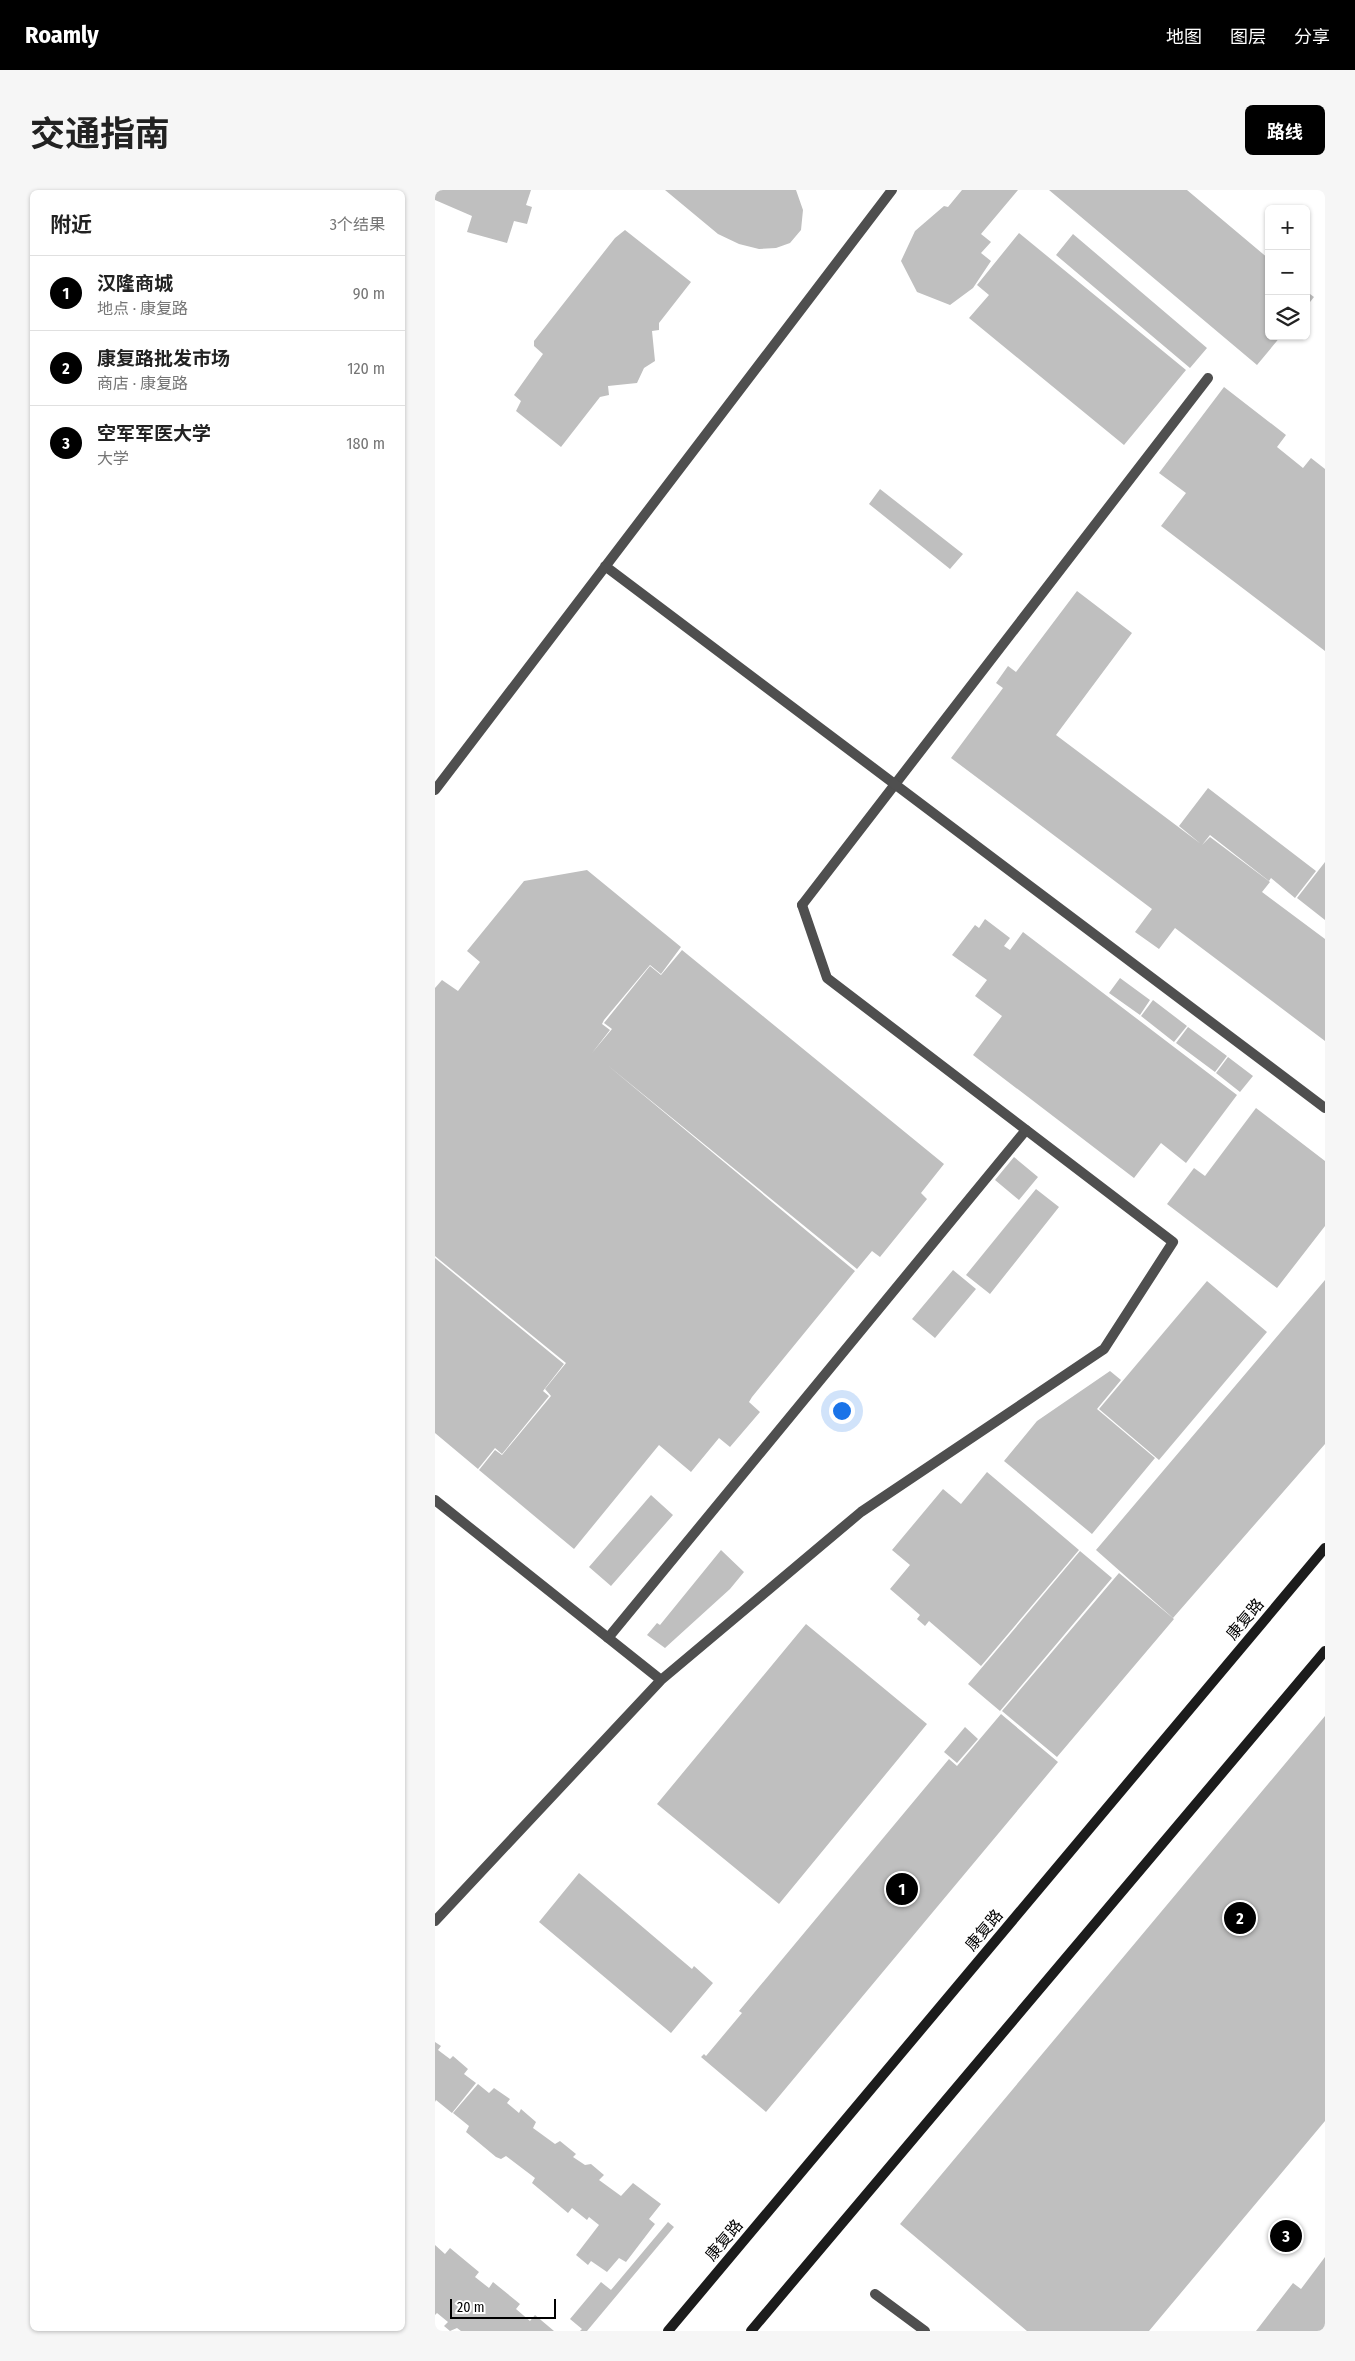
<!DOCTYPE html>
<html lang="zh">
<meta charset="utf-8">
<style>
:root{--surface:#fff;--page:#f6f6f6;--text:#222;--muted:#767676;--line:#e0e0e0;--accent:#000}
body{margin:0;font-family:"Fira Sans Condensed","Noto Sans SC",sans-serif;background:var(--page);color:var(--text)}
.controls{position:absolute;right:15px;top:15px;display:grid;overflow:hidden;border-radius:8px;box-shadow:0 1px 4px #0004}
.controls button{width:45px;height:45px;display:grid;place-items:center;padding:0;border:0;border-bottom:1px solid var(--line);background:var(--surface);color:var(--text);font:25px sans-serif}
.scale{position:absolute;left:15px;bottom:12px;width:106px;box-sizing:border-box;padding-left:5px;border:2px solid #000;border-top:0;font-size:14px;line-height:18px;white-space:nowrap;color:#000;-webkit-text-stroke:4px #fff;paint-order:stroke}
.you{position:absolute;left:406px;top:1220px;width:18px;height:18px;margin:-12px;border:4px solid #fff;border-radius:50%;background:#1a73e8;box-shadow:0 0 0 8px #1a73e833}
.badge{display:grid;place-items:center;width:32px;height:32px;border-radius:50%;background:var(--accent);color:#fff;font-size:16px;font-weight:700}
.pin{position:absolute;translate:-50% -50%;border:2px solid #fff;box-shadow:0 1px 5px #0006}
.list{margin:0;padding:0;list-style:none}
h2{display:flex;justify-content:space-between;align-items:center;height:65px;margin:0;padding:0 20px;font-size:21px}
h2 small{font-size:16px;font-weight:400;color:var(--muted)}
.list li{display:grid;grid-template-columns:32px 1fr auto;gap:15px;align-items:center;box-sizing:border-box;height:75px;padding:0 20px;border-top:1px solid var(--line)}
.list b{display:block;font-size:19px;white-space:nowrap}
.list p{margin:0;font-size:16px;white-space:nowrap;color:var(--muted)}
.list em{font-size:16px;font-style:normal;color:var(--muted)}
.icon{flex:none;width:28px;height:28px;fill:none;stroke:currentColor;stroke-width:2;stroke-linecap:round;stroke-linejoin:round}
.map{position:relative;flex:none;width:890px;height:2141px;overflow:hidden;border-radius:8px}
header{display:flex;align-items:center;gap:30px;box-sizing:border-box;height:70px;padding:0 25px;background:var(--accent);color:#fff}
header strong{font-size:24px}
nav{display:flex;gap:28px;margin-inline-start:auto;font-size:18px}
.intro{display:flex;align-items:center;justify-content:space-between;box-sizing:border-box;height:120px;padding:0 30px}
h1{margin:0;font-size:35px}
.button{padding:12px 22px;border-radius:8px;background:var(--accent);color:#fff;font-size:18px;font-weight:700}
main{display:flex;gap:30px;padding:0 30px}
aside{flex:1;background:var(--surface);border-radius:8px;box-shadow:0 1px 4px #0004}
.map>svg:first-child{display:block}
</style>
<header>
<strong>Roamly</strong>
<nav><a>地图</a><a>图层</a><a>分享</a></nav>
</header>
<div class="intro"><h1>交通指南</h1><a class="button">路线</a></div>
<main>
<aside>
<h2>附近<small>3个结果</small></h2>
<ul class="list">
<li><span class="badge">1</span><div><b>汉隆商城</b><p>地点 · 康复路</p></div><em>90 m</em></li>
<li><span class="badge">2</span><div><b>康复路批发市场</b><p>商店 · 康复路</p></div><em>120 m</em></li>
<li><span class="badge">3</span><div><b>空军军医大学</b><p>大学</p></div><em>180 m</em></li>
</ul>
</aside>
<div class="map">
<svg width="890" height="2141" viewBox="0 0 890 2141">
<rect width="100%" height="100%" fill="#fff"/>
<!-- building -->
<path fill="#bfbfbf" d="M0,0H96L91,15L97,17L92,34L79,31L72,53L32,42L37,26L0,10Z
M230,0H361L368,20L366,40L355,53L341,58L324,59L304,54L283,44Z
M527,0H583L546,44L556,52L546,63L556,71L538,98L515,115L482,102L466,71L480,41L509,16L513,17Z
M614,0H752L834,69V146H846L822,175Z
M190,40L256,92L224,133V140L217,141L220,171L209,178L202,193L173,196L174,205L165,207L126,257L81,221L86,211L79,205L108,164L99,156V151L180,48Z
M584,43L751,180L689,255L534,128L554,105L542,95Z
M638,44L772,158L755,178L621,65Z
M871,101L879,107L871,117Z
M789,197L851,245L842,257L868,278L876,268L890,279V461L726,336L751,303L724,283Z
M445,299L528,364L515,379L434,314Z
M642,401L697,443L621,545L766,654L744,636L773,598L881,681L860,708L836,688L834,691L775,645L767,655L775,647L835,692L827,702L890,749V851L740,738L724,759L700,742L717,719L516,568L568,498L561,493L573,476L581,482Z
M890,672V730L862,708Z
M152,680L246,757L226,784L215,775L169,830L167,834L175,840L157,863L177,839L169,833L215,776L226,785L247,760L509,974L486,1003L492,1009L445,1067L437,1061L422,1079L171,874L420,1081L317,1207L314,1212L325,1222L295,1257L284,1248L256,1282L224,1255L139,1359L44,1280L60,1260L67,1265L116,1206L110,1199L131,1173L0,1066V798L7,790L23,801L45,772L32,761L89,691Z
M550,729L575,748L569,756L575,760L588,742L802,905L751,973L726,953L699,988L538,865L567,826L540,806L552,790L517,765L540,735L544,738Z
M685,788L715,810L705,825L674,803Z
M718,810L752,836L739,852L706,826Z
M753,837L792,866L780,882L741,853Z
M793,867L818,886L805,902L781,883Z
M821,918L890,971V1036L842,1098L732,1014L759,978L770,986Z
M579,967L603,987L584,1010L560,990Z
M601,999L624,1017L555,1104L531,1085Z
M0,1068L129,1174L108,1201L114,1206L67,1264L60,1258L43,1279L0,1243Z
M518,1080L541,1099L500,1148L477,1129Z
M890,1090V1254L738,1428L661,1360Z
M772,1091L832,1142L724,1270L664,1219Z
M675,1181L686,1190L662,1219L720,1268L657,1344L569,1271L602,1231Z
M552,1282L644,1360L546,1476L494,1431L490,1436L482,1429L485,1425L455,1399L475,1375L457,1360L508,1299L526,1314Z
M216,1305L238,1325L176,1396L154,1377Z
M286,1360L309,1382L295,1399L230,1458L212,1445L222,1433L225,1435Z
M645,1361L677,1388L565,1521L533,1494Z
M684,1383L739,1429L622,1567L567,1521Z
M371,1434L492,1534L344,1714L222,1614Z
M566,1524L623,1572L331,1922L266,1867L269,1864L271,1866L307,1823L304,1821L514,1569L522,1576Z
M890,1526V1931L714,2141H592L465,2034Z
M530,1537L543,1549L522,1573L509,1562Z
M144,1683L257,1779L259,1776L278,1793L236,1843L104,1732Z
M0,1852L6,1856L3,1860L15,1869L18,1866L33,1879L29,1884L41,1893L17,1923L1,1910L0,1912Z
M43,1894L54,1903L59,1898L75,1909L72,1913L84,1923L86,1919L101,1932L98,1938L120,1954L125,1951L141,1964L138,1967L150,1975L156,1974L169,1985L164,1990L186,2006L198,1993L226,2014L214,2029L220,2034L191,2072L184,2068L172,2082L156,2071L153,2075L141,2065L164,2035L154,2027L152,2030L137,2018L133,2023L97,1993L100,1988L71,1966L66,1969L61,1967L31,1942L34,1936L18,1923Z
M233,2032L239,2037L152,2141H145L147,2139L135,2129L166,2092L176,2100Z
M0,2055L10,2064L15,2058L44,2082L40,2087L54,2098L58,2092L85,2114L81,2119L95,2131L100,2125L119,2141H26L22,2138L15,2141L9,2136L13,2132L2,2123L0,2125Z
M890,2067V2141H821L858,2093L866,2099Z"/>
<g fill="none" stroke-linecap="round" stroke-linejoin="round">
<!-- lane -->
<path stroke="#4f4f4f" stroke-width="10" d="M367,715L773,188
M173,1448L591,940"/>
<!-- street -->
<path stroke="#4f4f4f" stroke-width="10" d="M170,376L890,918
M0,600L457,0
M0,1310L226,1490L426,1322L669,1159L738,1052L392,788L367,715
M0,1731L226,1490
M440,2104L490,2141"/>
<!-- secondary -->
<path stroke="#1c1c1c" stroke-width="10" d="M233,2141L890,1358
M316,2141L890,1461"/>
</g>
<g text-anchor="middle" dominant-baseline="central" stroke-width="5" stroke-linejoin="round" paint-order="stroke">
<!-- street labels -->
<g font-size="16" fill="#000" stroke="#fff">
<text transform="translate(810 1429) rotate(-50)">康复路</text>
<text transform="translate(549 1740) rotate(-50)">康复路</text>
<text transform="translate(289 2050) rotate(-50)">康复路</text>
</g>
</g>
</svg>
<div class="controls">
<button>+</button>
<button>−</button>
<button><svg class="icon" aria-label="layers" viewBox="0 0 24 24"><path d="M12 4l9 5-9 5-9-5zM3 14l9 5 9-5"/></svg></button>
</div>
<div class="scale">20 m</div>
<div class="you"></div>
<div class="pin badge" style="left:467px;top:1699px">1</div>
<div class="pin badge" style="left:805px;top:1728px">2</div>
<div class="pin badge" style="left:851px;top:2046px">3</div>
</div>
</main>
